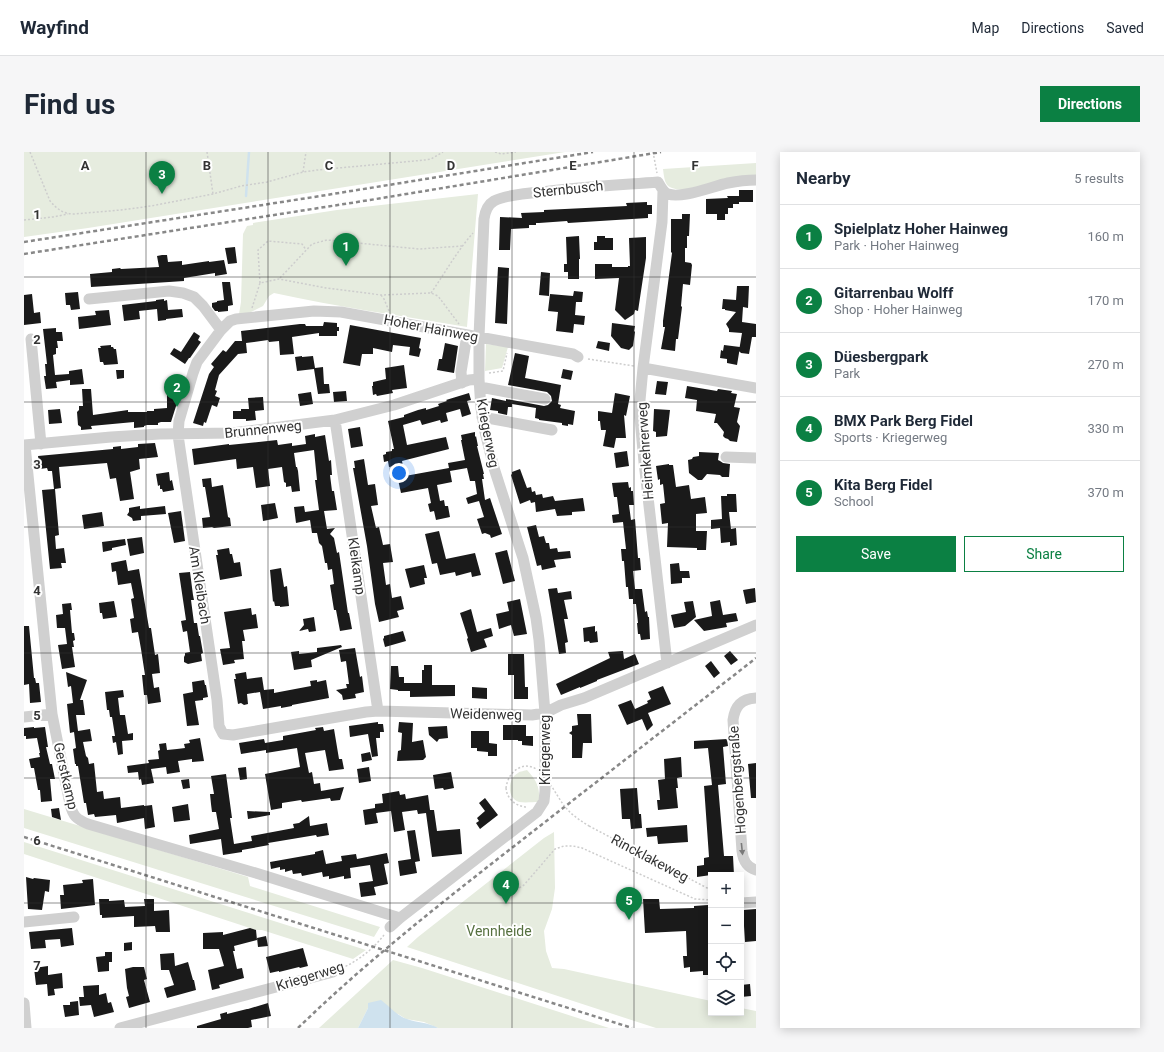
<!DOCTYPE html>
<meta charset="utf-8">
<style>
:root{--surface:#fff;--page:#f6f6f7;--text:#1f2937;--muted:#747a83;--line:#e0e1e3;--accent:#0b8043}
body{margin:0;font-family:Roboto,sans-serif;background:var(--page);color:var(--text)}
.controls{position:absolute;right:12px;bottom:12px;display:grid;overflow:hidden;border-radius:0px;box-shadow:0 2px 10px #0003}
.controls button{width:36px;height:36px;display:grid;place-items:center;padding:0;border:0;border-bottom:1px solid var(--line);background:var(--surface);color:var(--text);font:20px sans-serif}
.you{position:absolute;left:375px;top:321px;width:14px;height:14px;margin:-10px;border:3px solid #fff;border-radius:50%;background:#1a73e8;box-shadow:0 0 0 6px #1a73e833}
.badge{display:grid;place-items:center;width:26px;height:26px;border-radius:50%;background:var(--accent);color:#fff;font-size:13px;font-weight:700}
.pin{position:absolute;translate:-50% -33px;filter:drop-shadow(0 1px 2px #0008)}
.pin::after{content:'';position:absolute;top:21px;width:14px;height:12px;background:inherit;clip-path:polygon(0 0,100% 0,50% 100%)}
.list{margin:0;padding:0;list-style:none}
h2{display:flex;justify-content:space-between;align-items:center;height:52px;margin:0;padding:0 16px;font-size:17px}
h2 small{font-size:13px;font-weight:400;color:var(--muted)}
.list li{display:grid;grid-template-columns:26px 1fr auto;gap:12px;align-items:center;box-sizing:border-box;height:64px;padding:0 16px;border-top:1px solid var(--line)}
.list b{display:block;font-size:15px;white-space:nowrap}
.list p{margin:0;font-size:13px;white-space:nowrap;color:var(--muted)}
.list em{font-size:13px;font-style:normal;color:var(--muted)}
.actions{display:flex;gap:8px;padding:12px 16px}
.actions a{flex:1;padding:9px 0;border:1px solid var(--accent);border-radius:0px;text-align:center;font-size:14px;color:var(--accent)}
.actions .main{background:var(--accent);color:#fff}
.icon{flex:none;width:22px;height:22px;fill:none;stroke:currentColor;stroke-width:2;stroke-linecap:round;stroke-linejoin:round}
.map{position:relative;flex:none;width:732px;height:876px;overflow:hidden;border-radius:0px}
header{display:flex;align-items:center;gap:24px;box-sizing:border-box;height:56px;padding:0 20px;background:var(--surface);border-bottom:1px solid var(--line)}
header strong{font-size:19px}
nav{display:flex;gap:22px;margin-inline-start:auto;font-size:14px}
.intro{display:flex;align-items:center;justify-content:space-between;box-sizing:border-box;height:96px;padding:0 24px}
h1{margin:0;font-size:28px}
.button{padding:10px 18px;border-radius:0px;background:var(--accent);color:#fff;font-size:14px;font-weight:700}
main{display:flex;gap:24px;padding:0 24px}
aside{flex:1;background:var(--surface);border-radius:0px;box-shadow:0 2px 10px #0003}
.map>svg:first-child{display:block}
</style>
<header>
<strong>Wayfind</strong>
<nav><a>Map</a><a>Directions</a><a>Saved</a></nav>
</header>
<div class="intro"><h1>Find us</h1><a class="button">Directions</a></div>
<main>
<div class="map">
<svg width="732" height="876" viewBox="0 0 732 876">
<rect width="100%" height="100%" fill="#fff"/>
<!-- green -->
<path fill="#e6ecdf" d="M0,0H541L64,76L0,85Z
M732,11V23L658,38C641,36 641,32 639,17Z
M454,42L443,175C379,164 314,155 250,141L245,144L239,154L219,164L215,162L217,150L219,82L223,74L229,73V71L313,58Z
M462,192L484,195L478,216L461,219Z
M503,618C513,629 516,635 515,650C509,650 501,651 495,650C482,646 484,626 494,621C496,619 501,619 503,618Z
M0,657L224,725L226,734L356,775L350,785L0,676Z
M530,680L531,736L528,757L520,779L522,799L528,816L540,817L687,849V861H717V856L732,859V876H632L383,795L394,785L520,686Z
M0,690L342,798L329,807L238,778H232L0,702Z
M369,808L398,816L585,876H414L400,870L382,867L374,862L344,856L334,876H295Z"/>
<!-- water -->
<path fill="#cfe2ee" d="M357,848C365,854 373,864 383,867C393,871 404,870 414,876H334L344,856V851Z"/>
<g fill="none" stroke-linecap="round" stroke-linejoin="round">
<!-- stream -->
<path stroke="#cfe2ee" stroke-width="2.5" d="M222,44L225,0"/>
</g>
<!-- building -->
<path fill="#1a1a1a" d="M715,38H729V50H715V52H709V56H704V62H701V68H693V62H682V47L704,46L703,44H715Z
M623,50V53H628V62H624V66L544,71L543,69L515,71H512V73H505V76L487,77L486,98H475L476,65L498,66L497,61L520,60V58L603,54L602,51Z
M658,62H666L665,84H663V96H661V110L667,111L668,113L666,133L659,132L657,154L658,155L654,187H652L651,199L637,197L641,175H639V169L648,101L647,100V67H658Z
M555,84L556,107H555V127H544V120H540V112H543L542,85Z
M573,84H581V86H589V98H570V90H573Z
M622,85V106L614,159L611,158L610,162L601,168L591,158L595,126L571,127V112H588V115H604V114H606L605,86Z
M211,95L213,111L204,112L201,96Z
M138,103H143L144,110L158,109V113L185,109V110L200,108L203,122L191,124V121L160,126V129L145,130L67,135L66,122L88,120V117L96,116L97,117L135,115L133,104Z
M474,115L485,116L483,172L471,171Z
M517,120L526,121L525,144L515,143Z
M198,130H206L209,153L204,154V159L194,160V159H191L188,155V151L193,150V149L200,148Z
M713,134H725L724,156L719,155L718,170L732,172V185H728L725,202L717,201L715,199L718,181L705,180V177L702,172L712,160L701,158V157H698L699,147L712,148Z
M550,139L559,140L558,150H552L551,163L561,164L560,173L550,172L549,181L532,179L534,160L524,159L526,142L549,144Z
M54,140L56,157L47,158L46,153H42L41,141Z
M8,142L10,161L16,160L17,171L0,173V143Z
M140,147V149L143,148L144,158L158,157L159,165L142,167V168L134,169L133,157L115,159L116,167L100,169L98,153L132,149V148Z
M85,158L87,173L55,177L54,165L72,163L71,159Z
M300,170L313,171V175H315V179H313V184H295V181L268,185L270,202L256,203L255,189L245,190L244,188L222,191L223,201L214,202L195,223L191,238L193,239L191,244L196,246L193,255L188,253L182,271L180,270L179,274L169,271L185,222L190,215L187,212L199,198L202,200L211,189H218L217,179L276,172H281L282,174H299Z
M588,171L611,174L610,179L611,180L609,194L605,198L597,196L587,184Z
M326,173L397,186L395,196L397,197L395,205L385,203L386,195L369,193L368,200L349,196V202H338L336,214L319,211Z
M32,176V180H38L39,189H33L34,196H32V202L29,203L31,223L45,222V219L58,217L60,232L46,233V228L32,230L33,236L22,237L20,224H22L21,212H23L19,177Z
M170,180L176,184L174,188L177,190L166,206H165L161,212L146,202L150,196L157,200Z
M574,189L586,191L585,199L572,196Z
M421,191L434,194L430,221L413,218L415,207H418Z
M87,193V195H89L90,197H92L94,212L80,213L79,210H76L74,196H77L76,194Z
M700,193L716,195L713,213L703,211V207L696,206L697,198L699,199Z
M491,201L505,204L501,226L537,233L534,252L537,253L536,256L551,259L549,273L544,272V274L538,273V271L515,268V267L511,266L512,256L488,252V255H484L483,263L474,261V259L466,258L468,246L482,249V247L520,254L524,253L528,249L527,244L523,240L484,233Z
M278,204V205L289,204L291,216L299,215L300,232H305L306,241L294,242L290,217L273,219L271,205Z
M380,213L383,236L368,238L369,241L353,244L352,242L349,243L348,234H349V230L362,227L361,216Z
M539,217L549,219L547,228L537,226Z
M92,218H100V226L93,227Z
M146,226H158L159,232L147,270H137L134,271V273H123L120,274V275L110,276V270L67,274L68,277L57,278V275L54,273L53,260L55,258V254H59L58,237H67L69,263L104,258V260H123V259H130V257L143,256V239H145L144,233H147Z
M633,229L644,230L642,243L631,242Z
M663,234L693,239L694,237L708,239L707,241L713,242L710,255L716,256L713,270L716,274L713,290L706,289L704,287L701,286L699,284L700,280L693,271H690L692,262L672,259L673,248L661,246Z
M322,239L323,249L310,250L309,240Z
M287,240L289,252L276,254L274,242Z
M445,241L447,248L443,249L447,262L438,265L436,257L422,261L424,269L417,271L416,268L398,273L396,268L379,273L383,293L422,285L425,297L378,309L381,324L425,316L424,311L441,308L437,288H438L437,283L451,280V285L452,284L454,294H453L460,322H459L460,327H458L461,348L466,346L478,382L467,386L466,383L461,381L458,382L453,367L460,365L455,349L444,352L442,346L453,342L451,329H446L443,316L426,319L428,330L413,333L416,349L420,348L421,354H424L426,365L412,368L410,359L406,360L404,352L407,351L404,336L377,341L371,314L365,315L364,309L360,310L359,303L362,302V300L368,299V297H370L364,269L380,265V263L394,258L402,256V258L415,254L414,252L423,249L422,248Z
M591,241L606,244L602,264L600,263L602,286H592L590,296L579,294L582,278H577L576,269H574V259L588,261Z
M239,245L240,258L231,259L232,268L222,269V267H209V259H217V257H225L224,246Z
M36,257L38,271L25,272L24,258Z
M630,257L646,258L643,284L632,285V280L629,279Z
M336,275L339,294L327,296L324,277Z
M291,282V285L301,283L305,309L307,308L308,323H306L308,339H310L313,358L300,359L303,377L311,376L306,382L310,386L313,401L315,400L324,461H325L328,477L316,479L312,458H310L306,433L310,432L308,417L304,418L303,411H301L298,394L295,391L293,381H288L286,368L272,371L270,355L280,354L281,360L295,358L291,328H293L290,298L270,301L272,315H273L274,319L276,339L268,340L267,334L262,335V331L260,330L258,315L244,317L246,334L232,336L229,315L213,317L212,307L170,313L168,297L205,292V293L253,288L254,293L268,291V294L282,292L281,284Z
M131,291L134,305L115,307L116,317L106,320L110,347L96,349L92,326L86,327L83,311L35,315L37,336L31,337L35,383L31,384L32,397L40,396L42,411H37L38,416L26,417L18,338L30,337L28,319H24L23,316L16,317L14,304L89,297V295L97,294V297L114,295V292Z
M603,299L605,314L592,316L590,301Z
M675,300L695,301L694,308L696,309L699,311L706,312L705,325H698L696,323L683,322L678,328H674L665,321L664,308L668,307L669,305L675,304Z
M340,307L344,333L351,332L354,353L347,354L352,376L355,375L359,393L366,392L369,410L359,411L362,433L366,432L368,446L377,444L380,457L373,459L375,465L355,470L351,452L343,394L329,316H331L330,309Z
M645,312V313H649L652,335L665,333L667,347L681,345L683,361L672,362V379H683L682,398H673V396L643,395L644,371L638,372L636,352L641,351L639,332L636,333V327L634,328L632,314Z
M496,317L503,336L507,335L508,340L511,339L512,343L518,342L519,346L529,344L531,349L559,346L561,359L548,360V363L533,364L531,357L512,360L511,350L507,351L506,348L496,352L487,323L488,322V320Z
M145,320L146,329L148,328L150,338L139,340L138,337H136V333L134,334L132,322Z
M187,326L188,335L199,333L204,365L206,366L207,374L190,376L188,375L179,376L178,366L186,365L181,335H179L178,327Z
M604,330L605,336L607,335V339H609L610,353H605L607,368L611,367L614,406H616L617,418L609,419L611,437H618L621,460L623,459L624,465H625L626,487L617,488L616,482H614L613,471H614L612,452H609V447H605L604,435H602L600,409H598L597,397H602L599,370L589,371L588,363L595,362L593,345H590L588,331Z
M703,342H712L713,360H705L707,377L712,376L713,393L706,394V390L697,391L696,376L687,377V368L698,367L697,344H703Z
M251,351L254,366L239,369L237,353Z
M116,354V357L141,354L142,362L117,364V368L109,369L108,366L103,363L105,360V356Z
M157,359L161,389L150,391L144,361Z
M78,360L80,374L60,377L58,363Z
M512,373L515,385L520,384L522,391H525L526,397L533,396L534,400L546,399L547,406L530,408L532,415L518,418L517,413L513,414L503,375Z
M415,379L422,407L451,401L457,423L448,425L447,420L432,424L431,420L416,423L413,411L408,412L401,382Z
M118,385L120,401L106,404L103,387Z
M101,387L102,393L88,396V398L79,400L78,390Z
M205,396L206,402H208L210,411L216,410L218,424L196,428L192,403H194L193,398Z
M483,398L491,429L479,432L471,401Z
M102,408L104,419L115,417L125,476H127L131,503L134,502L136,521L128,522L130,536L135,535L137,550L124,552L123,543H120L118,523H121L117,497L114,480L108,481L106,467L110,466L107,447L110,446L107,431L94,433L92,419L88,420L87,411Z
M655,411L656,419H665L666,426H658V431L647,432L646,412Z
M400,413L403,426H400L401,432L386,436L381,417Z
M257,416L260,435L263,434L265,454L256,455V454H251L250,449L249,450L246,418Z
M166,420L169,443L170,448H167L170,471H173L175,484H176L179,501L177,502L178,509L164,512L160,510V505L161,503V501L166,500L163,479L159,480L157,469L162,468L155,421Z
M533,436L534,441L547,439L548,447L540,448L544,467H540L544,490L541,491L542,501L535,502L524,437Z
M731,436L732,450L722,452L719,438Z
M496,447L503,482L490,484L487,473L475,477L472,462L485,459L483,450Z
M696,448L699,463L712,461L714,469L702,471L703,475L680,479L670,468L688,464L686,450Z
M90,449L93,465L79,467L78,461H76L75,451Z
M669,449L672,465L661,474L650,476L647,463L662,460L660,450Z
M47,451L48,458H46L48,481H50L51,488L49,489L50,495H48L51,515L38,517L34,493L43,492L41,476H33L32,463L39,462L38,452Z
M227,456L228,463L232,462L234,476L219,478L221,489H218L220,507L210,508L211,511L199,513L196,497L206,496L200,460Z
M447,457L453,480L467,476L469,484L460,487L463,495L447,500L443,487L444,486L436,461Z
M290,465L292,479L285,480L284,477L275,479L280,473L279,467Z
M0,474H5L10,526H11L12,531H15L17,550L6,551L5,532L0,533Z
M571,474V480L573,479L574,490L566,491L565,489L560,490L559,476Z
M379,479L382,489L361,495L359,487L360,486V484Z
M317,493L318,495L287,508L288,515L270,518L267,500L275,499V502L293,500V496Z
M331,496L335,519L336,525L338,524L340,540L331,542L332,546L319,548L318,543L312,538L323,536L322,532H325L322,509L317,510L315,498Z
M599,499L600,507L611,502L615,512L573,528V529L556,536V535L537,543L532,532L586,506L584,500Z
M706,499L714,508L707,513L700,504Z
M484,502H500L501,535H504V547H490V523H484Z
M687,509L696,521L690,526L681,514Z
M400,513H408V533H431V544L386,545V539H374V538L366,537L367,514H374L375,525H380V531H398V518H400Z
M42,520L63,528L56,548H59L61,563H52L54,579L66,577L68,589L59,590L62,604L64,606L65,612L70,611L73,640L79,639L80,647L96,645L97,656L120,653V654L128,653L131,675L121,677L120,666L93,671L92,663L71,665L70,662L64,663L62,651H60L54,614H52V612H51L49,597L52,596L50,580L46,581L43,552L49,551L47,534L44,535Z
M222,520L223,527L238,525L240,538L250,537V541L287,534L286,529L293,528V530L302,528L305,546L268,553V554L257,556V554L239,557L236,540L223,542L224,552L220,553L217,551L214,552L210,527H212L211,522Z
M180,528L181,533H182L184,545L179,546V548L171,549L175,573L163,574L159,542L169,540L168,530Z
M639,534L647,552L624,561L629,573L623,579L618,567L603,573L594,553L607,548L611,557L624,551L623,549L627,547L624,540Z
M448,535L463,536V547L448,546Z
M99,538L100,545L94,546L96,563H101L104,582L109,581V588L98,589L99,602L94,603L92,590L89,591L88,584H91L88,565H86L85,558H83L81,540Z
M553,562H567L568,591H559L558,606H548V583L545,581L548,579V574L554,573Z
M354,570V572H359L360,580H356V586H352L354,604L348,605L344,582L326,585L325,574Z
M375,570L389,571L388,590L399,588L402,605L399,608L373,609L374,599L377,598V597L378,581L374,580Z
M479,573H502V584H509V594L498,593V589H494V588H479Z
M423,574L424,586L415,587L413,590L405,583L404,575Z
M10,575V576L21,575L24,595H22L26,612H28L31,627H26L28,649L17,650L16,638H14L10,616H7L5,607L16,605L15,601H16L13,586L2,587V584H0V576Z
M299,575L300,579L310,577L315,607H318L320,617L305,619L301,598L281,601L285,621L288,620L290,632L296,631L297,639L320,635L316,648L307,649L306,646L278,650L277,648L258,651V656L247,658L241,622L276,615L273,596L242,601V598L217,602L215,591L240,587L241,591L259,588V584L292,578L291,576Z
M447,579H465V591L473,592V604H464V600L453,599V596H447Z
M176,586L180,609L168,610V607L154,609L156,620L143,622L142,615L127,617L130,631L118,633L117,627L115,628L114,620L104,621L103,614L125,611L124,608L135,607L134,599L136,598L135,592L142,591L143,598L153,597L161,596L160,592L166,591L165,588Z
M703,587L704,594L699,595L702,632L694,633L700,704H709L710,723H687L673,725V714L680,713V706L685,705L680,634L688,633L684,596L670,597V589Z
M346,600L348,608L338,610L337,602Z
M657,605L658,625L653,626L654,636H652L654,656L634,658L633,648H636L634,628L641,627L640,607Z
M732,611V646H727L724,612Z
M222,615L223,627L216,628L214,616Z
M345,615L347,629L335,631L333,617Z
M427,620L430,636L420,638L419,636L411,637L409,623Z
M202,622L208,666H206L210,692L228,689L227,684L270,676L269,672L275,671L285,664L286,674L303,671L305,683L293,685L292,683L244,691L245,693L218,698V700L199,703L197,687L166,692L165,683L195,677L192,660H188L187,652L186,642H190L187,624Z
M165,627L166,636L159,637L157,628Z
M613,636L615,662H617L618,676L607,677L606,667H598L596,637Z
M375,639L376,643L381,642L382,647L404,643L406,658H410L413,679L436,677L438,702L408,705L402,661L394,662L393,658L378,660L381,678L370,680L367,659L352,661L354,671L341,673L339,658L351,656V652L359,651L358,642Z
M461,646L474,663L456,677L452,671L455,669L453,666L461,659L455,651Z
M164,652L166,668L150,670L148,655Z
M35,656L37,668L28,665L27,657Z
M223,659L246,660V663L224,667Z
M663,673L664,690L634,692L633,684L623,685L622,676Z
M391,678L396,709L391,710L393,721L376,724L374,709L387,707L383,679Z
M299,698L302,712L318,709L317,704L332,702L333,707L363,701L365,711L360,712L364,732L350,735L352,743L337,745L335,731L349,729L346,713L326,716L327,726L320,727V724L305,727V724L299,725L298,720L278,724L277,721L269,722L268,718L261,720V717L256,718V715L247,717L246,710L291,702V700Z
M2,725L9,727L10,726L26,728L25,740L21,739L18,758L4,757Z
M69,727L71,753L37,757L36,743H40L39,733L59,731L58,728Z
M75,747H85V749L100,748L101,755L121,754L120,747H130V759L145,758L146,780H132L131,774L110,775V764L78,766V763H76Z
M619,747H635L636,757L670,756V754L684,753V761H687V823H679V819L666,820V815L660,816L659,804H663L662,779L621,781Z
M732,757V789L721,790L719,758Z
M48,776L50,793L37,795L36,787L21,788L22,796L7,797L5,780Z
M226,776L232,778L233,788L210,794L211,799H209L213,817L218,816L220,826L195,833L196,836L188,838L184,818L200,814L195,797H179V781L199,780V783Z
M242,784L244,794L234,795L233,786Z
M108,790V798L100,799V791Z
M279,796L284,814L276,816L275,815L255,820V819L246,821L242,805Z
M81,800H88V810H85V819L74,820L72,805L81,804Z
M150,801L151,814L164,810L169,828H170L172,838L143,846L140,836L150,833L145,818H137L136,802Z
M24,814V823L38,821L39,836L30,837L31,843L24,844L23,832L12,833L10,816Z
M109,815H120L123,827L120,828L126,850L105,856L102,845L105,844L103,836L101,817Z
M726,832L727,844L717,845V833Z
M75,833V843L82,841L84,851L87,850L90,860L70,865L67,853L56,854L55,845H60L59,834Z
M54,849L55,863L41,865L39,853H46V850Z
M244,851L247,864L227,868L228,875L224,876H173V874L197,867L196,862L203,860V862L223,857H224Z"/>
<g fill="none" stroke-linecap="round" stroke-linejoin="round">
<!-- path -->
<path stroke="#cdcdcd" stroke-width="1.5" stroke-dasharray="2 2" stroke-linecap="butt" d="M6,0L26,49C33,57 39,62 50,62L97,58L127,54L189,42L217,34L243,30L279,20L293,18L401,8L407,7L419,0
M183,0L189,42
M471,0L477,2L492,0
M629,0L633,21
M279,20L282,0
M0,68L29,65L44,62
M256,126L288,92L303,88L395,97L438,94
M236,131L234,98L244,89L278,92L282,98
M407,141C421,121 433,99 449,81
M357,143L360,147L365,159
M228,156L236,131L255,127L302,136L357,143L407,141L414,144L435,172
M564,207L610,214
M465,221L479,219L483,201
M482,636C483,648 493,655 504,655
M565,674L687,738
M485,742L500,733L531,697L540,694H549L558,696L671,747L687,748
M318,816C334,809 349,797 360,783"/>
<!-- minor -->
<path stroke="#d0d0d0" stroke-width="11" d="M639,39L638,70L619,216L616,248V266L620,310L643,511
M65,147L145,139L159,141L170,145L179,154L197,178
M7,187L17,292
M554,205L549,202L317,160L290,159L212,167L206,169L197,178L173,210L169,221L155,269L154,283L193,548L195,574L199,582L209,583L342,560L354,559L508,563L521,561L537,553L560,546L732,473
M619,216L732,236
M438,231L437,220L443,183
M456,235L521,247
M458,265L528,278
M311,268L354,559
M0,293L87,285L136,282L208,281L311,268L370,253L445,228L455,227
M1,293L28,562L46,652C49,664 52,667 64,672L235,722L376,766
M702,305L732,306
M732,546C717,547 711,554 709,568L718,699C719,708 722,715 732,718
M0,565L28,562
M717,751L732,750
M0,770L50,765
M366,775L376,766L513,660L520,649L521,639V561L515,488L512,466L499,406L470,316L461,280L457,256L455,227V185L460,67C461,60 463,53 470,49C481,43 505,41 518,40C557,35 595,33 634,30C637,35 639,40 644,42C658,47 689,34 704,31C714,29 723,28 732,28
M0,851L2,876
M96,876L309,820"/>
<!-- rail -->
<path stroke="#888" stroke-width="2.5" stroke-dasharray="4 3" stroke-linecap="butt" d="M0,90L290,45L569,0
M0,102L346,48L637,0
M0,685L608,876
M274,876C344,808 421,748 498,688C576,627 654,567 732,506"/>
<!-- path-bridge -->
<path stroke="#cdcdcd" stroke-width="1.5" stroke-dasharray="2 2" stroke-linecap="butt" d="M482,636C483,628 487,620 495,616C518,605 531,645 543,657C549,664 557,669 565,674"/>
</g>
<!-- one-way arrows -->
<defs><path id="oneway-solid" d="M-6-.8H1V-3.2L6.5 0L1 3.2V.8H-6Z"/></defs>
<use fill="#7a7a7a" href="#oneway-solid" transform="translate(718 697) rotate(84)"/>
<!-- grid -->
<path fill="none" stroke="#333" stroke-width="1" stroke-opacity="0.55" d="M122,0V876M244,0V876M366,0V876M488,0V876M610,0V876M0,125H732M0,250H732M0,375H732M0,501H732M0,626H732M0,751H687M717,751H732"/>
<g text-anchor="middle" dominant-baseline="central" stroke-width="4" stroke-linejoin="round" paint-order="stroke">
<!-- street labels -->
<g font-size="14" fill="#333" stroke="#fff">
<text transform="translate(544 37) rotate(-6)">Sternbusch</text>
<text transform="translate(407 176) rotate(11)">Hoher Hainweg</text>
<text transform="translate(239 277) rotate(-6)">Brunnenweg</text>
<text transform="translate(464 281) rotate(79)">Kriegerweg</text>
<text transform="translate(621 299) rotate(-94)">Heimkehrerweg</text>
<text transform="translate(333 414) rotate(82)">Kleikamp</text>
<text transform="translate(176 433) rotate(81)">Am Kleibach</text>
<text transform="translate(462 562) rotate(1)">Weidenweg</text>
<text transform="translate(521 598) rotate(-90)">Kriegerweg</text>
<text transform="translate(42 624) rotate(77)">Gerstkamp</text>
<text transform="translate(713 628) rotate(-94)">Hogenbergstraße</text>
<text transform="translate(626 706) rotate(28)">Rincklakeweg</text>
<text transform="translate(286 824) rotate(-17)">Kriegerweg</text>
</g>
<!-- park labels -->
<g font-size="14" fill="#56703f" stroke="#fff">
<text x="475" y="779">Vennheide</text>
</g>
</g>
<g font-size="13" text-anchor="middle" font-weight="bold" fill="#333" stroke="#fff" stroke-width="4" stroke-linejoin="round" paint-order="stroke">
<text x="61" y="18">A</text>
<text x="183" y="18">B</text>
<text x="305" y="18">C</text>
<text x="427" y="18">D</text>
<text x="549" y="18">E</text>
<text x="671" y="18">F</text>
<text x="13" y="67">1</text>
<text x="13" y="192">2</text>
<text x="13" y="317">3</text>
<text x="13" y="443">4</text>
<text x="13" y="568">5</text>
<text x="13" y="693">6</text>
<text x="13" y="818">7</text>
</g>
</svg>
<div class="controls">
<button>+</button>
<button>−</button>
<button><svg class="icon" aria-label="locate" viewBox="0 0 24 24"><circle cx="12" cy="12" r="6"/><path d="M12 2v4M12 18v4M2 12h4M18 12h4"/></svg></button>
<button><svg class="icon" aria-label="layers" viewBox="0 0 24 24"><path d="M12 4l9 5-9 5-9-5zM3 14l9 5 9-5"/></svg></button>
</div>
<div class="you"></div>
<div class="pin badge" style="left:322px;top:114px">1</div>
<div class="pin badge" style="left:153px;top:255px">2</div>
<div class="pin badge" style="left:138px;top:42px">3</div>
<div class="pin badge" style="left:482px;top:752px">4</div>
<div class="pin badge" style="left:605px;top:768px">5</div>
</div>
<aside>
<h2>Nearby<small>5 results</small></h2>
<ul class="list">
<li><span class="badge">1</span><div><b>Spielplatz Hoher Hainweg</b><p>Park · Hoher Hainweg</p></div><em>160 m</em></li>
<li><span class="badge">2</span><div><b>Gitarrenbau Wolff</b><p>Shop · Hoher Hainweg</p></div><em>170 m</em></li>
<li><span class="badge">3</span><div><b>Düesbergpark</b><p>Park</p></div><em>270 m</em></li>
<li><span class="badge">4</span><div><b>BMX Park Berg Fidel</b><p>Sports · Kriegerweg</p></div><em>330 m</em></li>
<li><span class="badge">5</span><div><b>Kita Berg Fidel</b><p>School</p></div><em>370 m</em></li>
</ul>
<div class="actions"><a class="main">Save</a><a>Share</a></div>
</aside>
</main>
